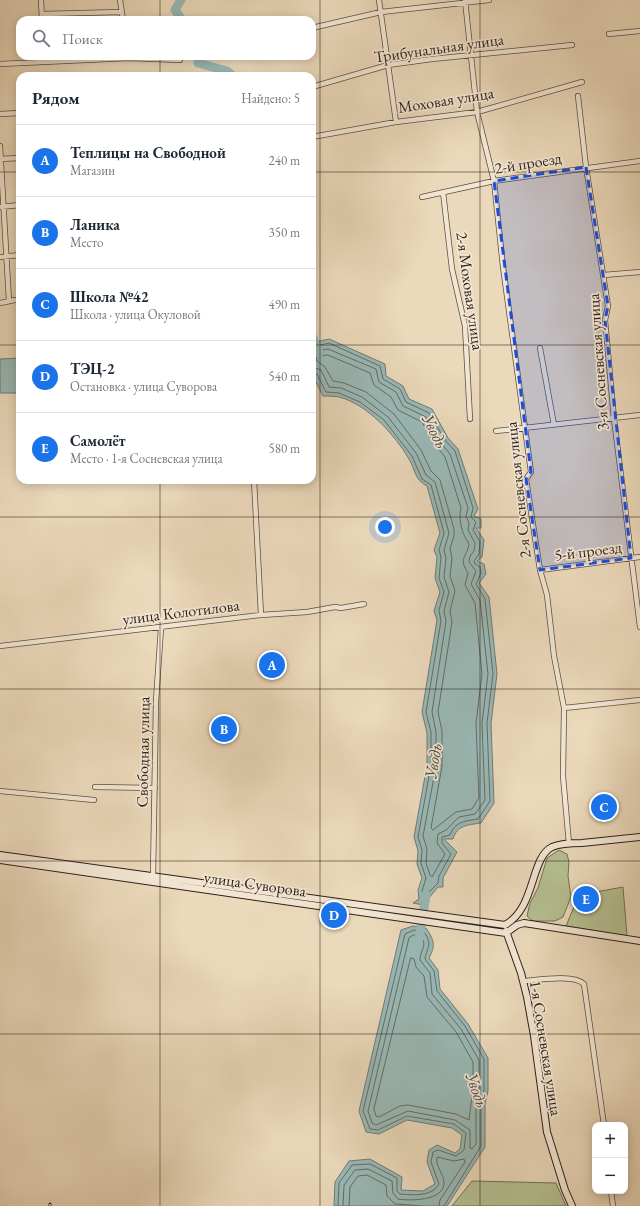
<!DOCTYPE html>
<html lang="ru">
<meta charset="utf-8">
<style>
:root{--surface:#fff;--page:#f2f2f3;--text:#1f2937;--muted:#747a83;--line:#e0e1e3;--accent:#1a73e8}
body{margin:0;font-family:"EB Garamond",serif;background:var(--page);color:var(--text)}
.controls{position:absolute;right:12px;bottom:12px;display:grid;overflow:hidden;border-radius:8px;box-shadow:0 2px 10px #0003}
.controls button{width:36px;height:36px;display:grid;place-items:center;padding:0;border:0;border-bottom:1px solid var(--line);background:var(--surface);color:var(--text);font:20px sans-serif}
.you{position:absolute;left:385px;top:527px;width:14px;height:14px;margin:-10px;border:3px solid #fff;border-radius:50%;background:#1a73e8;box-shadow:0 0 0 6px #1a73e833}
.badge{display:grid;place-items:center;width:26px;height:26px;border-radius:50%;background:var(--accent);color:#fff;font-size:13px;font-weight:700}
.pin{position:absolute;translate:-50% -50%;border:2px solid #fff;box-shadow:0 1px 4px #0006}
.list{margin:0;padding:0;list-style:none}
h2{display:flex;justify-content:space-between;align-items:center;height:52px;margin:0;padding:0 16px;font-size:17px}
h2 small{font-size:13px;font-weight:400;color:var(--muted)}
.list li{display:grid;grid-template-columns:26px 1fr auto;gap:12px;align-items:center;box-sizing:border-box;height:72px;padding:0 16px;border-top:1px solid var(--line)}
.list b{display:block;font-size:15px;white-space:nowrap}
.list p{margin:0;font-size:13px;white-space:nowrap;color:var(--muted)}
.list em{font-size:13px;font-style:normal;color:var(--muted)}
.icon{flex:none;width:22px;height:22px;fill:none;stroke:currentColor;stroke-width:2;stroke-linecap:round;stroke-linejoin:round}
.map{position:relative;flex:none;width:640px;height:1206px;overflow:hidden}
.search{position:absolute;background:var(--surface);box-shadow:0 2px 10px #0003;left:16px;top:16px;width:300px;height:44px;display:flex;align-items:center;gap:10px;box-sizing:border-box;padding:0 14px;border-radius:12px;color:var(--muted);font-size:15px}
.panel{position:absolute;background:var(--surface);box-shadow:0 2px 10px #0003;left:16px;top:72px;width:300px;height:412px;border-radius:12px}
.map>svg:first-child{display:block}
</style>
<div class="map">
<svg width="640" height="1206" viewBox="0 0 640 1206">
<rect width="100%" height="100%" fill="#ebd9bb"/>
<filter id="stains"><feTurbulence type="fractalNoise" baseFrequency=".005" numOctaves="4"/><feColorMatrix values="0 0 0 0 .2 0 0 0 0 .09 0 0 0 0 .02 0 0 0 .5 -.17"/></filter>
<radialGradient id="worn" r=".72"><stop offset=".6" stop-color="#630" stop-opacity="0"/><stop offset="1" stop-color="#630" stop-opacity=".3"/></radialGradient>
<!-- green -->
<path fill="#b5c092" stroke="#727055" d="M559,850L567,854L569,862L568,876L571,897L563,917L555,921H533L527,916L530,903L538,888L547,858Z
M623,887L627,936L566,926L579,895Z
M472,1181L556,1183L566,1206H452Z"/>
<!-- water -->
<path fill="#99b9b6" stroke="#6f7b77" d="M329,339L385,364L386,376L403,386L409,399L432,409L448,438L458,449L478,509L474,516L481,519V528H476L484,540L482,557L477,561L484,564L486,574L479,583L489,597L497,674L491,723L494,803L481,823C468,825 457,825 453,839H444L457,852L443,878V887H438L429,898L428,906L413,903L419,899L418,890L422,878L417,864L418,851L414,837L427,765V733L422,712L437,620L434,611L440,592L435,578L437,557L434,550L440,533L427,486C414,479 416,471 409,459C395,435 367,404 339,397C334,396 328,396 323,396L312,374V343Z
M20,358V393H0V359Z
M413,926L426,928C434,940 436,945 429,958L438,970L440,989L468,1024L488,1058V1091L485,1104V1147L447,1206H334L335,1182L349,1161L370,1159L402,1177L401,1190L423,1191L435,1184L427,1162L429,1150L437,1145L455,1153L460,1149L462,1135L452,1128L407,1120L379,1134L366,1132L359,1111L401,930Z"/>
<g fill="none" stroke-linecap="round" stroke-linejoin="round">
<!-- shore -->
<path stroke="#646c67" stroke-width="1" d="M312,347L329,343L380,366L383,379L400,389L406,402L429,413L445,440L455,451L473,508L471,517L476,522L473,530L480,542L479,554L474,561L475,564L480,567L481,573L476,584L485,599L493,674L487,723L490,801L478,819C466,821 455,821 450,835L442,837V843L451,854L439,876L438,883L425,896L422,891L426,878L421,863L422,850L418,837L431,765V732L426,712L441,621L439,610L444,592L439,578L441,557L439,550L444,533L431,485L422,479L412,456L384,420L360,402L339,393L326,392L317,374L312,372
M312,352L328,349L376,369L379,382L396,392L403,406L426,417L441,443L450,454L468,508L466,516L469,523L468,530L475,543L474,551L470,556L469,562L476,571L471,584L480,600L488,674L482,723L485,800L475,814L459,817L446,830L438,834L437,843L445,854L432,877L430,875L426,863L427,849L423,836L436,766V732L432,712L446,621L444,611L449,592L444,577L446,558L444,550L449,533L435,482L426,475L416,453L388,417L362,397L341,388L329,387L321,370L312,367
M328,355L370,373L374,385L391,397L398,410L422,422L436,446L445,457L461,508C458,521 462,533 469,544C467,557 458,558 468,573L465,585L475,603L482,674L476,723L479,798L472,809L456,812L433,830L431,828L442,766V731L438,712L452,622L450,611L455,591L450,576L452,558L450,549L454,536V529L440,480L431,471L421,450L394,414L366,392L344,383L333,381L325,367L316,360L317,357Z
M414,935L421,936C428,946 420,950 420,960L430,973L432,994L461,1029L479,1060V1090L476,1103V1144L472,1149L470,1148V1130L455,1120L408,1111L376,1125L372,1123L368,1111L409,938Z
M411,958L414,959L416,967L424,976L427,997L456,1032L473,1062V1089L469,1120L456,1114L408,1105L400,1106L379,1117L376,1116L374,1109Z
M338,1206L339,1183L352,1165L370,1164L397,1178V1191L400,1194C413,1195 432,1197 439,1184L431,1162L433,1152L438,1150L456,1156L464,1150L466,1133L454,1124L407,1116L378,1130L370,1129L363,1111L405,934L414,930L424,932C433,945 427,946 425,959L434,971L437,991L465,1026L484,1059V1091L481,1104V1146L444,1206
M343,1206L344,1185L355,1170L368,1169L392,1181L393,1193L398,1199C410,1201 444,1201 444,1183C444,1174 435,1166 437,1157L454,1161L464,1159L465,1162L440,1200L439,1206
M349,1206L350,1187L358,1176L367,1175L386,1185L387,1196L395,1204L422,1206"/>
<!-- river -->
<path stroke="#99b9b6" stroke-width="9" d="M181,0L175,10L182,20
M199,56L198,63L227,71L233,76
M312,336L319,353
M419,939L426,895"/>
<!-- minor casing -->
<g stroke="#5e4e41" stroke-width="6">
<path id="minor" d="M41,0L42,20
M120,0L123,20
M379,0L396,122
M465,0L477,112L494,181L503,267L531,472L526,479L540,570L547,595L554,656L564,708L563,776L569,844
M42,14L121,12
M312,28L381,12L489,0
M609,34L640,31
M0,64L129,58L180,60
M312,87L388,65L432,59L572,45
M578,96L586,167L608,306L605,320L614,419L640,627
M0,114L20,113
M312,137L396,122L477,112L582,82
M0,146L9,301
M0,159L20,158
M443,192L452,269L465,326L470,419
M422,197L494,181L640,161
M0,207L20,205
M0,257L20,255
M604,275L640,272
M0,303L15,300
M540,348L554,425
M496,431L640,415
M254,480L261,615
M540,570L640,557
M0,646L261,615L307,612L335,607L341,608L364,604
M564,708L640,700
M95,787L155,788
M0,791L94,800
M153,876L156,701L161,628
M524,981C538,980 574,974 584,984L604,1125
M611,1191L613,1206"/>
</g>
<!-- secondary casing -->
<g stroke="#2f1f18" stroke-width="8">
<path id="secondary" d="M0,855L505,925
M0,860L506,933
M505,925C536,908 530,858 552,847C561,843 573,843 582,843C602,841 621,839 640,837
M506,931L521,973L527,997L534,1036L547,1132L565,1190L572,1206
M506,933L517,925L524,923L640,941"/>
</g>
<!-- minor -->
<use href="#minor" stroke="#f2e6d3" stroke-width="4.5"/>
<!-- secondary -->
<use href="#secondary" stroke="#f2e6d3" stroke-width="6"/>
<!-- rail casing -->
<g stroke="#2f1f18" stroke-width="3">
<path id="rail" d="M50,1206V1204"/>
</g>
<!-- rail -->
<use href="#rail" stroke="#f2e6d3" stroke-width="1.5" stroke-dasharray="4.5" stroke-linecap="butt"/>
</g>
<!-- marked area -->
<path fill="#1d4ed8" fill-opacity="0.2" stroke="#1d4ed8" stroke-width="3" stroke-dasharray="8 5" stroke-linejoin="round" d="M586,167L608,306L605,320L631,558L540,570L526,479L531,472L494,181Z"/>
<!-- grid -->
<path fill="none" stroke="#2f1f18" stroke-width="1" stroke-opacity="0.55" d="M160,0V20M320,0V1206M480,0V1206M160,56V76M0,172H20M312,172H640M0,345H20M312,345H640M160,480V1206M0,517H640M0,689H640M0,861H640M0,1034H640"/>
<g text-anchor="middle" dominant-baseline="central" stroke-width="3.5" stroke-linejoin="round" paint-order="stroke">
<!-- street labels -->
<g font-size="16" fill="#2f1f18" stroke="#f2e6d3">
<text transform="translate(439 48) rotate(-8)">Трибунальная улица</text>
<text transform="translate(446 100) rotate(-9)">Моховая улица</text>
<text transform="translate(528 163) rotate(-9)">2-й проезд</text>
<text transform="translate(470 291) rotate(82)">2-я Моховая улица</text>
<text transform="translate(598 362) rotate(-94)">3-я Сосневская улица</text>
<text transform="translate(518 490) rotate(-96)">2-я Сосневская улица</text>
<text transform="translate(588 551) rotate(-7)">5-й проезд</text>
<text transform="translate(181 612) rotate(-7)">улица Колотилова</text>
<text transform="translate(143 752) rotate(-89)">Свободная улица</text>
<text transform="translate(255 884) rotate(8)">улица Суворова</text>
<text transform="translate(546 1048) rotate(81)">1-я Сосневская улица</text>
</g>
<!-- water labels -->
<g font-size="17" font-style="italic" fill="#4f4d47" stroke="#f2e6d3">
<text transform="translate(435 431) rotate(63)">Уводь</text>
<text transform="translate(433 761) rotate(-80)">Уводь</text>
<text transform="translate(477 1090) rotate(71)">Уводь</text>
</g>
</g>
<rect width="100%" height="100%" filter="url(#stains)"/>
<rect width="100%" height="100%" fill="url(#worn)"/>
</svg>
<div class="controls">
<button>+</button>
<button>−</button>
</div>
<div class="you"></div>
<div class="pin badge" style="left:272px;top:665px">A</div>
<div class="pin badge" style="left:224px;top:729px">B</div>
<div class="pin badge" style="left:604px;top:807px">C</div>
<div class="pin badge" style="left:334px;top:915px">D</div>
<div class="pin badge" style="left:586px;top:899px">E</div>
<div class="search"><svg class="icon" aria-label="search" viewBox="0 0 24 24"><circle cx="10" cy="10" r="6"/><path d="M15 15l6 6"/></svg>Поиск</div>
<section class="panel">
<h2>Рядом<small>Найдено: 5</small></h2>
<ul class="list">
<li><span class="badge">A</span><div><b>Теплицы на Свободной</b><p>Магазин</p></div><em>240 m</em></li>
<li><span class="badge">B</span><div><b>Ланика</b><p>Место</p></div><em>350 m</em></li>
<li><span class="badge">C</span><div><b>Школа №42</b><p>Школа · улица Окуловой</p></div><em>490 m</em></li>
<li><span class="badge">D</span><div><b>ТЭЦ-2</b><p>Остановка · улица Суворова</p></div><em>540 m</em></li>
<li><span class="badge">E</span><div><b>Самолёт</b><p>Место · 1-я Сосневская улица</p></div><em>580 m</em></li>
</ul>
</section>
</div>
